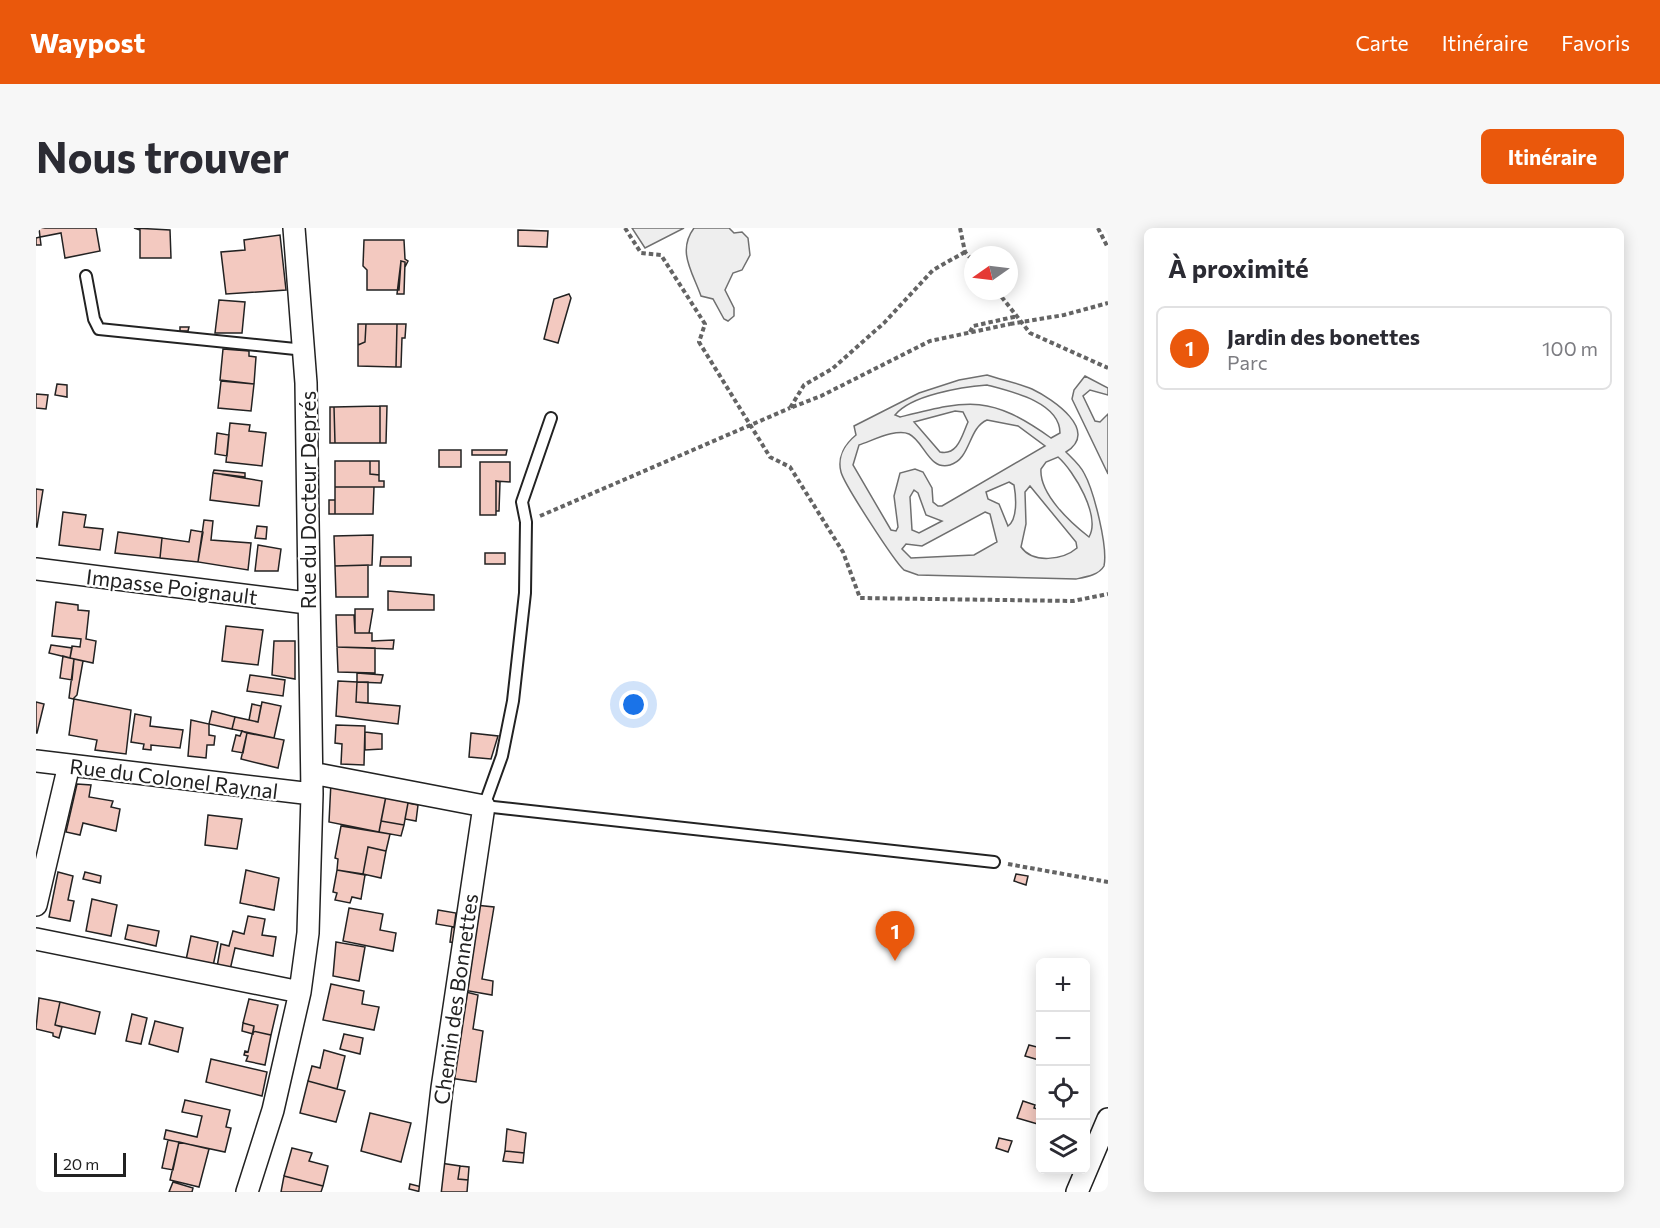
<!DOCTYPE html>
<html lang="fr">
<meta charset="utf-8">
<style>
:root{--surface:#fff;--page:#f7f7f7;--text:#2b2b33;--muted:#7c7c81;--line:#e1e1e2;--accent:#ea580c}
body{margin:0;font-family:Commissioner,sans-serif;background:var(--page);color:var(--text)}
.controls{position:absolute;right:18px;bottom:18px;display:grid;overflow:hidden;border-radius:9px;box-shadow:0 3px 15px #0003}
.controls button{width:54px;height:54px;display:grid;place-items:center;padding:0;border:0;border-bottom:2px solid var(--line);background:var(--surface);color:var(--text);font:30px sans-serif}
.compass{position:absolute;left:928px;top:18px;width:54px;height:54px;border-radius:50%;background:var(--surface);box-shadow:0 3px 15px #0003;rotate:256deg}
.scale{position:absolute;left:18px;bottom:15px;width:72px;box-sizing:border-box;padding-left:6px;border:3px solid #222;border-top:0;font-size:16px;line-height:21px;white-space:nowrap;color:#222;-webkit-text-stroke:4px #fff;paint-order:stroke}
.you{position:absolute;left:598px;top:477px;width:21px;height:21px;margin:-15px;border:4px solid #fff;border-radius:50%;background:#1a73e8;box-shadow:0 0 0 9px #1a73e833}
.badge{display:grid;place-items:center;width:39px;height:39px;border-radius:50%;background:var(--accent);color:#fff;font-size:20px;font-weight:700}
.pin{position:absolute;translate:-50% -50px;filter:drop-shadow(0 2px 3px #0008)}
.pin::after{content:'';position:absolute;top:32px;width:21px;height:18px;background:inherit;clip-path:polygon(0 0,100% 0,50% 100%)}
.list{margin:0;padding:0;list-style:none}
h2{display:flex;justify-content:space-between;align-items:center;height:78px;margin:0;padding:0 24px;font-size:26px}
h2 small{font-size:20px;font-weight:400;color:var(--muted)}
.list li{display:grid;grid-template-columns:39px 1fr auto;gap:18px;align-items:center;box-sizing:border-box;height:84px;margin:0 12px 12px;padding:0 12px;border:2px solid var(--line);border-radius:9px}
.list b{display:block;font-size:22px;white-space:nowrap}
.list p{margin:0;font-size:20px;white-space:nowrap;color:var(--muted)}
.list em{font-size:20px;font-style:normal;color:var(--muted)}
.icon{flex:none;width:33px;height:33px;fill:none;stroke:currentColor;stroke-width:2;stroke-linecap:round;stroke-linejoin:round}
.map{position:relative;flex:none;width:1072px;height:964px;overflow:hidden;border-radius:9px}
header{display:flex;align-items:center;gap:36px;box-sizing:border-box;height:84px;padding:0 30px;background:var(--accent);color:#fff}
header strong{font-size:28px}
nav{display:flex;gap:33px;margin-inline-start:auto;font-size:21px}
.intro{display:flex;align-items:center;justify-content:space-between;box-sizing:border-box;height:144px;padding:0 36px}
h1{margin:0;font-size:42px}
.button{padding:15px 27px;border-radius:9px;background:var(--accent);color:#fff;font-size:21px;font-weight:700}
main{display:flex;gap:36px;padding:0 36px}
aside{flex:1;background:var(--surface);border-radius:9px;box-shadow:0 3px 15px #0003}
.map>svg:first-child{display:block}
</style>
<header>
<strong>Waypost</strong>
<nav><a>Carte</a><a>Itinéraire</a><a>Favoris</a></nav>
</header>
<div class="intro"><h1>Nous trouver</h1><a class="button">Itinéraire</a></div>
<main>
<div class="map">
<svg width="1072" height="964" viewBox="0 0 1072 964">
<rect width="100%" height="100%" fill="#fff"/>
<!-- green -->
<path fill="#eee" stroke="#6f6f6f" stroke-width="1.5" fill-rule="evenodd" d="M596,0H648L609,20Z
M658,0H693L698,5L706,4L712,10L714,27L706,42L697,45L689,62L698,80V88L692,93L688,91L677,71L665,68C656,43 641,23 658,0Z
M951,147C966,152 982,155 996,161C1017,171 1064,203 1030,224C1036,230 1044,237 1048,245C1058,263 1072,319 1068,338C1063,347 1050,349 1040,351L882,347L868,342C858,333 808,256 805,244C801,229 809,216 820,207L818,198L883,165L923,152ZM951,157C974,163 1024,174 1024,205L1015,210C953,166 933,172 864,189L859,187C875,167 926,159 951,157ZM919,183L927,184L932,194C926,207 922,228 904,224L878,194ZM951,192L982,198L1009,218L906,278H902L897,274L896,260L887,244L879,241L864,245L858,268L862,299L860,303L855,302L817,237L823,217C836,213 860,200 873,206C888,213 893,243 914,237C935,231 932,200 951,192ZM1022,229C1038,243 1065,288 1053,309C1035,295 1003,266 1005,241L1010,234ZM973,254L978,257C980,268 982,291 972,298L963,276L952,271L950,264ZM994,258L1040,314L1041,320C1027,332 997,336 985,319L990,296L989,264ZM878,262L882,265L890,287L906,293L883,305L876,302L874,269ZM949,284L954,286L961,314L938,327L875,330L866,321L870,316L886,318Z
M1049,148L1072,160V167L1054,162L1047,168L1059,193L1064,194L1072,186V246L1036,171L1038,162Z"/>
<!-- building -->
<path fill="#f3c9c0" stroke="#222" stroke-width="1.5" d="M3,0H60L64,23L29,30L25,5L4,9Z
M98,0L134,2L135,30H104V2Z
M482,2L512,3L511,19L482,18Z
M244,7L250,62L190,66L185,24L209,22L208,12Z
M4,9L5,17H0V10Z
M328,12H368L369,31L372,33L369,39V34L365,33L363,62H331V42L327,38Z
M365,33L369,34L368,66H361Z
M533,66L535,70L522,115L508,111L518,71Z
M183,72L209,74L206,105H179Z
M322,96H330L329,114L322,117Z
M330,96H361L360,139L322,138V117L329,114Z
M361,96H370L369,110H366L365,139H360Z
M144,99H153L152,103H144Z
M187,121L213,123V128L220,129L218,156L184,152Z
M185,153L218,156L215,183L182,180Z
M21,156L31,157V169L19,167Z
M0,166L12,167L10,181L0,180Z
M344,178V215H299L298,179Z
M344,178H351L350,215H344Z
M294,179H298L299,215H294Z
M194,195L214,197L213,203L230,205L226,238L190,234Z
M181,205L193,207L191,228L179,226Z
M403,222H425V239H403Z
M436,222H471L470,227H436Z
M299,233H334V246L343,247V253H348V259H299Z
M334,233H343V247L334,246Z
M444,234H474V254L460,253V287H444Z
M178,242L209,245V249L177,245Z
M177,245L226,253L223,278L174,272Z
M460,253L464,254L463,283H460Z
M299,259H338L337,286H299Z
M0,261L7,262L1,299H0Z
M293,272H299V286H293Z
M27,284L50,287L48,299L67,301L64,322L23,317Z
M168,292L177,293L175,312L215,315L212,342L162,334Z
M221,298L231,299L230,311L219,310Z
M155,302L167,304L162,334L124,330L126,310L153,314Z
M82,304L126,310L124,330L79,325Z
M337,307L336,337L299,338L298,308Z
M222,317L245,321L242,343H219Z
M449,325H469V336H449Z
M345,329H375V338H344Z
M332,337V369H300L299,338Z
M352,363L398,367V382H352Z
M20,374L42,377V382L53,383L50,411L60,413L57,435L34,430L36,418L44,419L45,411L16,408Z
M319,381H337L333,405H319Z
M300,387H318L319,405H336V413L358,412L357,421L301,419Z
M190,398L227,402L222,437L186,433Z
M238,413H259V451L236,447Z
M15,417L36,420L34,430L13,425Z
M301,419L339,420V445L302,444Z
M27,428L38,431L36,452L24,450Z
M38,431L47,433L41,467L37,471L33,470Z
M321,445L347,447L345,455L321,454Z
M214,447L249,452L247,468L211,463Z
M302,453L321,454L320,474L364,478L362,496L300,488Z
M321,454H332V475L320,474Z
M38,471L95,482L90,526L59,522L61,512L33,507Z
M0,474L8,476L1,505H0Z
M226,474L245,478L238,510L196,501L199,489L222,494Z
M216,476L225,478L222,494L213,492Z
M176,483L199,489L196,501L173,496Z
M99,486L115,489L114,498L147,502L144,520L115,517V522L107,521L108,516L95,514Z
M155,492L173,496V507L179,508L178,517H171L170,530L152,528Z
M300,497L329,498L328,537L305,536L306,516L299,515Z
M206,503L211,505L207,525L196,523L200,507L204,508Z
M329,504L346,506V521L329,522Z
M211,505L248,512L242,540L205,531Z
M435,505L462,508L455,531L433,529Z
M295,554L351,563L343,604L293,594Z
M41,556L55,557L53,569L77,573L75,579L84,581L80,603L47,595L44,607L30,604Z
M351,563L377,569L376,575H372L368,597L345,593Z
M372,575L382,577L380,593L369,591Z
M172,587L206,591L201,621L169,617Z
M345,593L368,597L365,608L343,604Z
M305,598L354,606L350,623L332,619L327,646L301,642L302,631L299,630Z
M332,619L350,623L345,650L327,646Z
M210,642L243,650L238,682L204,675Z
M301,642L329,647L325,671L316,669L314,675L299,672L301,665L297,664Z
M22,644L37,648L32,672L38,673L34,693L13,689Z
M49,644L65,648L64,655L47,651Z
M980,646L992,648L990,657L978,653Z
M56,671L81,677L75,708L50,703Z
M439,677L458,679L446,751L457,753L456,767L427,762Z
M313,680L347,686L344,702L360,705L357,723L307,713Z
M402,682L420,685L418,699L400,696Z
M212,688L229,691L226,707L240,709L237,728L199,720L194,742L181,739L185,716L193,718L197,703L208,706Z
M92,697L123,703L120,718L89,711Z
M416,699L423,701L421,715L414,714Z
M155,708L182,714L177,738L150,732Z
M300,714L329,719L323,753L297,748Z
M295,756L328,763L326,776L343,779L338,802L287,792Z
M426,763L442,767L437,801L447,803L440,854L414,850Z
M3,770L24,774L19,797L26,799L23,810L17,808V805L0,801Z
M213,771L242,777L235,807L217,803L218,798L207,795Z
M24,774L64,784L59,806L19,797Z
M96,786L111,790L105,816L90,813Z
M119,793L147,800L142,824L113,816Z
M207,795L218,798L217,806L206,803Z
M217,803L235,807L229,837L210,833L212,828L208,827L209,823L212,824Z
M308,806L327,810L324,826L304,821Z
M993,817L1005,820L1003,832L989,828Z
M288,822L309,828L301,861L272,853L276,838L284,840Z
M175,831L231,844L226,868L170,854Z
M272,853L309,863L300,894L264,885Z
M149,872L194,882L190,899L195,900L189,924L128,911L130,902L161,909L166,888L146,884Z
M987,873L999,877L998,880L1005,882V897L981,890Z
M334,885L375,895L365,934L325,923Z
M471,901L490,905L488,925L469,923Z
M963,910L976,913L972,924L960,920Z
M132,912L143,914L137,942L126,940Z
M143,914L173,921L163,959L134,952Z
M256,920L276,925L273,933L292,938L287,958L248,948Z
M469,923L488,925L487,935L467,933Z
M404,935L424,938L422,951L432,952L431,964H402Z
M424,938L433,939L432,952L422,951Z
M248,948L287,958L285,964H245Z
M137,954L157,960L156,964H133Z
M374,956L390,960L385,964L373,961Z"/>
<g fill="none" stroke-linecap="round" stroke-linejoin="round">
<!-- lane casing -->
<g stroke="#222" stroke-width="14">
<path id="lane" d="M50,48L58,91L63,101L269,122
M515,190L486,274L490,294L489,365L477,473L466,528L448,578L958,634"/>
</g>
<!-- street casing -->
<g stroke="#222" stroke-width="24">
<path id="street" d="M0,341L271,375
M0,533L276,566
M276,545L448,578L406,860L394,964
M0,677L33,537
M0,711L264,764
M211,964L237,882L264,764L272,705L276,566L270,155L258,0
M1041,964L1072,891"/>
</g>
<!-- path -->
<path stroke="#646464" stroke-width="4" stroke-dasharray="4.5 3" stroke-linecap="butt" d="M589,0L605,25L625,27L669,96L663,114L734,229L754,239L807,324L824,370L1037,373L1072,366
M924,0L929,24L937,33
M1062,0L1072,20
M929,24L897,42L848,95L796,141L768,157L754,180L785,168L894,113L974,96
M961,63L994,105L1072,140
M934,104L937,98L982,88
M504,288L754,180
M972,636L1072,654"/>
<!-- lane -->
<use href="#lane" stroke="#fff" stroke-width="10"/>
<!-- street -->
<use href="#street" stroke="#fff" stroke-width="21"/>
<!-- path-bridge -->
<path stroke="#646464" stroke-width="4" stroke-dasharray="4.5 3" stroke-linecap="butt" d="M974,96L1028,87L1072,75"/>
</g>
<g text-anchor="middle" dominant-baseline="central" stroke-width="4.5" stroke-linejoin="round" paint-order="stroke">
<!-- street labels -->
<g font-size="21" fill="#222" stroke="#fff">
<text transform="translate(271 272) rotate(-90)">Rue du Docteur Deprés</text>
<text transform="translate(136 358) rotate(7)">Impasse Poignault</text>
<text transform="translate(138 550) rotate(7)">Rue du Colonel Raynal</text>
<text transform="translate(419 771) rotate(-82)">Chemin des Bonnettes</text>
</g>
</g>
</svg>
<div class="controls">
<button>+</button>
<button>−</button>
<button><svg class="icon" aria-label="locate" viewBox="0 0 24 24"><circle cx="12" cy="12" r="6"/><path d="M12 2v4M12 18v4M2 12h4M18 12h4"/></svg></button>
<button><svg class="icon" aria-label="layers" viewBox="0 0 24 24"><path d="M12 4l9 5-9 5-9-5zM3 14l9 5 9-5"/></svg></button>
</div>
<svg class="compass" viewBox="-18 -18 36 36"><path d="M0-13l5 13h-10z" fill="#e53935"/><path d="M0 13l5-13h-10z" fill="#7c7c81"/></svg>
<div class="scale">20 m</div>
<div class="you"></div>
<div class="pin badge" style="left:859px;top:733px">1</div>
</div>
<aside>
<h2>À proximité<small></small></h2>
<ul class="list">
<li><span class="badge">1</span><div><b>Jardin des bonettes</b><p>Parc</p></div><em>100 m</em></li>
</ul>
</aside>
</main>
